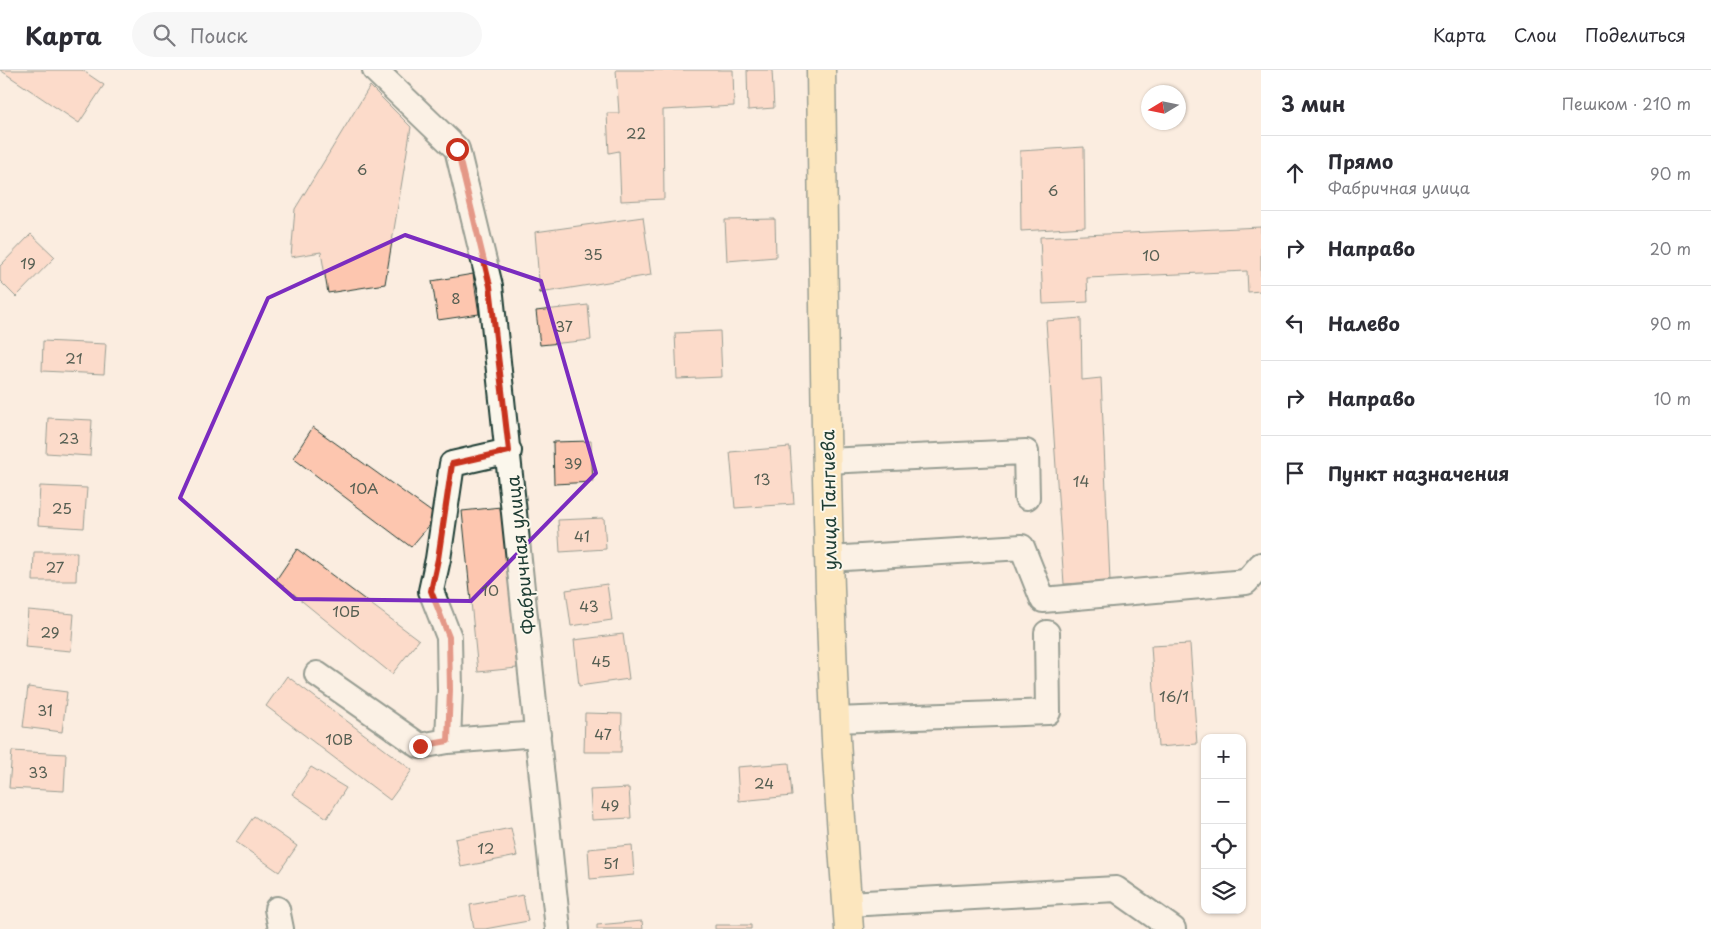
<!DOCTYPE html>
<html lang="ru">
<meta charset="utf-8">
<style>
:root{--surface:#fff;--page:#f7f7f7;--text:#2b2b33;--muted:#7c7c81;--line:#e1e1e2}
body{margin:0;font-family:"Playpen Sans",sans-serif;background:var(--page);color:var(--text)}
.controls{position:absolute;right:15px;bottom:15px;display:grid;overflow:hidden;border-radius:10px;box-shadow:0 1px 4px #0004}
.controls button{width:45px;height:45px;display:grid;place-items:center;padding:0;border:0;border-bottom:1px solid var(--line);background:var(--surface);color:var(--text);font:25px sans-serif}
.compass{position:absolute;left:1141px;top:15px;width:45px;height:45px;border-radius:50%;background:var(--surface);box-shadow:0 1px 4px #0004;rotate:260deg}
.stop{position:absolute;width:15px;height:15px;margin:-11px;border:4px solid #c8321e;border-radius:50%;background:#fff}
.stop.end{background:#c8321e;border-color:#fff;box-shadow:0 1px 5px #0008}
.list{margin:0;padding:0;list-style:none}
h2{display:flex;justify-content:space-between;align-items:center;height:65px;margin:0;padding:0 20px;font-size:21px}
h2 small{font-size:16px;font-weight:400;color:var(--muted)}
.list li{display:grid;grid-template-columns:32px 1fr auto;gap:15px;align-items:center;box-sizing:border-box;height:75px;padding:0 20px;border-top:1px solid var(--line)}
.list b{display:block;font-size:19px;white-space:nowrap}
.list p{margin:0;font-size:16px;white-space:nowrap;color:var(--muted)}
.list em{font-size:16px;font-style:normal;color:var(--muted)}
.icon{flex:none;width:28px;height:28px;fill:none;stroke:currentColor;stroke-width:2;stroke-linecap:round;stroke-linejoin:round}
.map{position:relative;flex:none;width:1261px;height:859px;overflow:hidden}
header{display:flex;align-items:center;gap:30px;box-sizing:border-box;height:70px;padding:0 25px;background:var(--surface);border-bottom:1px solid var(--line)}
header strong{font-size:24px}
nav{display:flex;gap:28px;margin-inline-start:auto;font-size:18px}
.search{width:350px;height:45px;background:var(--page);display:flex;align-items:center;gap:12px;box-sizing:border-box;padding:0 18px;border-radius:28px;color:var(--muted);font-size:19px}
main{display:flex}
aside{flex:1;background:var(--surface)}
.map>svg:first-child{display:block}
</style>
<header>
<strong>Карта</strong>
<div class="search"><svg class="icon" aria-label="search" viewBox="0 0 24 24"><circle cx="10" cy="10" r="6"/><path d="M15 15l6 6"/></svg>Поиск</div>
<nav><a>Карта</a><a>Слои</a><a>Поделиться</a></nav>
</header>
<main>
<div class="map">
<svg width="1261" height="859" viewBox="0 0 1261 859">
<rect width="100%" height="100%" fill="#fbede0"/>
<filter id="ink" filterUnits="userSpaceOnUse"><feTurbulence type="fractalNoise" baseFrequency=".02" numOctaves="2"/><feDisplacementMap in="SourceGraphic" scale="10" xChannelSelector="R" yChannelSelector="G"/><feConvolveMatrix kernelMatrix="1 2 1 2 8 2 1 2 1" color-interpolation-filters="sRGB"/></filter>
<g filter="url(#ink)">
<!-- building -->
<path fill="#fdc6af" stroke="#1f3d34" d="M0,0H82L104,15L79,53Z
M616,0H733L734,36L663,40L664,129L621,131L619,81L609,83L607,43H619Z
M747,0H772L774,38L748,40Z
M370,16L411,57L385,214L328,223L321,182L291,187L295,139Z
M1084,77L1085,157L1021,161L1020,81Z
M643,147L651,205L540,223L535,162Z
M775,149L776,187L727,191L725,150Z
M1261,157V221L1248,222L1247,201L1087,208L1088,232L1043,234L1040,167Z
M31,164L55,187L16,227L0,211V196Z
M473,204L479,244L438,250L432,211Z
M588,235L591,270L540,275L536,241Z
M1081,248L1082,310L1101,308L1110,511L1064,514L1046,251Z
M720,261L722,307L677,309L675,263Z
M43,271L106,274L104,304L42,301Z
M48,348L92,350L90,386L46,383Z
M313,357L437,446L411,477L293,388Z
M591,371L593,412L554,414L553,372Z
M790,377L794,434L735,438L730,382Z
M40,416L87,418L84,458L38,455Z
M501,437L517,598L478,602L462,441Z
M604,448L606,479L560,482L558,450Z
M297,479L419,570L392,604L276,510Z
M34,482H77L76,511H33Z
M607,514L612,550L571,556L566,520Z
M28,540L74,544L71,581L25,577Z
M623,564L629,609L579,616L574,570Z
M1190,574L1197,674L1158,677L1151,576Z
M287,606L412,700L390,730L266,636Z
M28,617L67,622L62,662L23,657Z
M585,643L622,644L621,682H584Z
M12,681L66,684L64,721L9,718Z
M789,693L792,726L739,731L737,697Z
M311,697L346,718L327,748L292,724Z
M629,718L631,748L592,750L590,720Z
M254,746L297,776L279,802L236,772Z
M511,758L517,786L461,797L455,769Z
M632,775L634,805L590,809L588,779Z
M523,825L528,851L485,859H474L470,835Z
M642,851L643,859H597V855Z
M715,855H751V859H715Z"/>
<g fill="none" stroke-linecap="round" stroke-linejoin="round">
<!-- minor casing -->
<g stroke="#1f3d34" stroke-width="28">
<path id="minor" d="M375,0L457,79L490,216L558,859
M509,381L452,394L438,489L431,521L449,567L450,620L448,671L538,664
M826,391L1026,382L1027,427
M829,489L1022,477L1043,530L1246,512L1261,495
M317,604L420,676L448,671
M835,650L1048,642L1047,563
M848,834L1116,819L1173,859
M277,839L281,859"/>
</g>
<!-- major casing -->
<g stroke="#1f3d34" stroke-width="31">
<path id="major" d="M821,0C824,216 825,432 835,648C838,718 844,789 849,859"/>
</g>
<!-- minor -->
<use href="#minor" stroke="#fbf7ec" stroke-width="24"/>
<!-- major -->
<use href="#major" stroke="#fdde96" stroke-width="28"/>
</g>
</g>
<g fill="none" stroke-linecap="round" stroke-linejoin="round" filter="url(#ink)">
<!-- route -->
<path stroke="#c8321e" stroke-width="6" d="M420,676L448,671L450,620L449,567L431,521L438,489L452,394L509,381L490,216L457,79"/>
</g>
<!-- marked area -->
<path d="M0 0H1261V859H0ZM405,165L541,211L596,403L471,531L295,529L180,428L268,228Z" fill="#fbede0" fill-opacity=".55" fill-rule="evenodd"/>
<path fill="none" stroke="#7b2cbf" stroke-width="4" stroke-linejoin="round" d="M405,165L541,211L596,403L471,531L295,529L180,428L268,228Z"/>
<g text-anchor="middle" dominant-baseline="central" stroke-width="4" stroke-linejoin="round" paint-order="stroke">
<!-- number labels -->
<g font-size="15" fill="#565f53">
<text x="636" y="62">22</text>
<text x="362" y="98">6</text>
<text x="1053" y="119">6</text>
<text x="593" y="183">35</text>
<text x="1151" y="184">10</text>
<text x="28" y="192">19</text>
<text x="456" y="227">8</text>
<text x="564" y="255">37</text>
<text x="74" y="287">21</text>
<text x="69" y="367">23</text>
<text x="573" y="392">39</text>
<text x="762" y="408">13</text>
<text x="1081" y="410">14</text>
<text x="364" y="417">10А</text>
<text x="62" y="437">25</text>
<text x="582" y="465">41</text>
<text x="55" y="496">27</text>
<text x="490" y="519">10</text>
<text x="589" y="535">43</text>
<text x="346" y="540">10Б</text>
<text x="50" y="561">29</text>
<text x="601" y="590">45</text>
<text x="1174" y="625">16/1</text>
<text x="45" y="639">31</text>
<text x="603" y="663">47</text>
<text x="339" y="668">10В</text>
<text x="38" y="701">33</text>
<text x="764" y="712">24</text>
<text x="610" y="734">49</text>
<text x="486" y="777">12</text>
<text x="611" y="792">51</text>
</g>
<!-- street labels -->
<g font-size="18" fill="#1f3d34" stroke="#fbf7ec">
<text transform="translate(828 430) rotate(-91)">улица Тангиева</text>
<text transform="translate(520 485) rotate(-96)">Фабричная улица</text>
</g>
</g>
</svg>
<div class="controls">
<button>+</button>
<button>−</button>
<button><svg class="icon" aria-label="locate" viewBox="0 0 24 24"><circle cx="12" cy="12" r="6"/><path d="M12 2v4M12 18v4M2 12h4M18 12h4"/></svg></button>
<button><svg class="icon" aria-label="layers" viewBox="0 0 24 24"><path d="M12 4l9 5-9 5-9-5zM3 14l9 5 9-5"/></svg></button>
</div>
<svg class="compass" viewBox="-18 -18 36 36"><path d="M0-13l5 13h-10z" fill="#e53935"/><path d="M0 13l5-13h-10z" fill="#7c7c81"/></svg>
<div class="stop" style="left:457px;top:79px"></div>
<div class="stop end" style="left:420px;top:676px"></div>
</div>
<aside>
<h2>3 мин<small>Пешком · 210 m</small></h2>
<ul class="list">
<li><svg class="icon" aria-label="ahead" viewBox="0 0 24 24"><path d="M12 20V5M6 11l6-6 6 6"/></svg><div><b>Прямо</b><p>Фабричная улица</p></div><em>90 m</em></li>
<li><svg class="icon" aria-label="right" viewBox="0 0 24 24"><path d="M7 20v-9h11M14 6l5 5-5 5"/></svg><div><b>Направо</b></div><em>20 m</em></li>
<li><svg class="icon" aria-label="left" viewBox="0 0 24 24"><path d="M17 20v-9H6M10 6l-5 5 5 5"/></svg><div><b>Налево</b></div><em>90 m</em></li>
<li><svg class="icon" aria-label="right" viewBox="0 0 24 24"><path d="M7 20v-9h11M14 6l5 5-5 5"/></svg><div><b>Направо</b></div><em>10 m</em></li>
<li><svg class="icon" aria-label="arrive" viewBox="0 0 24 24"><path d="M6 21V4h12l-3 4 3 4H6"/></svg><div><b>Пункт назначения</b></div></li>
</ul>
</aside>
</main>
